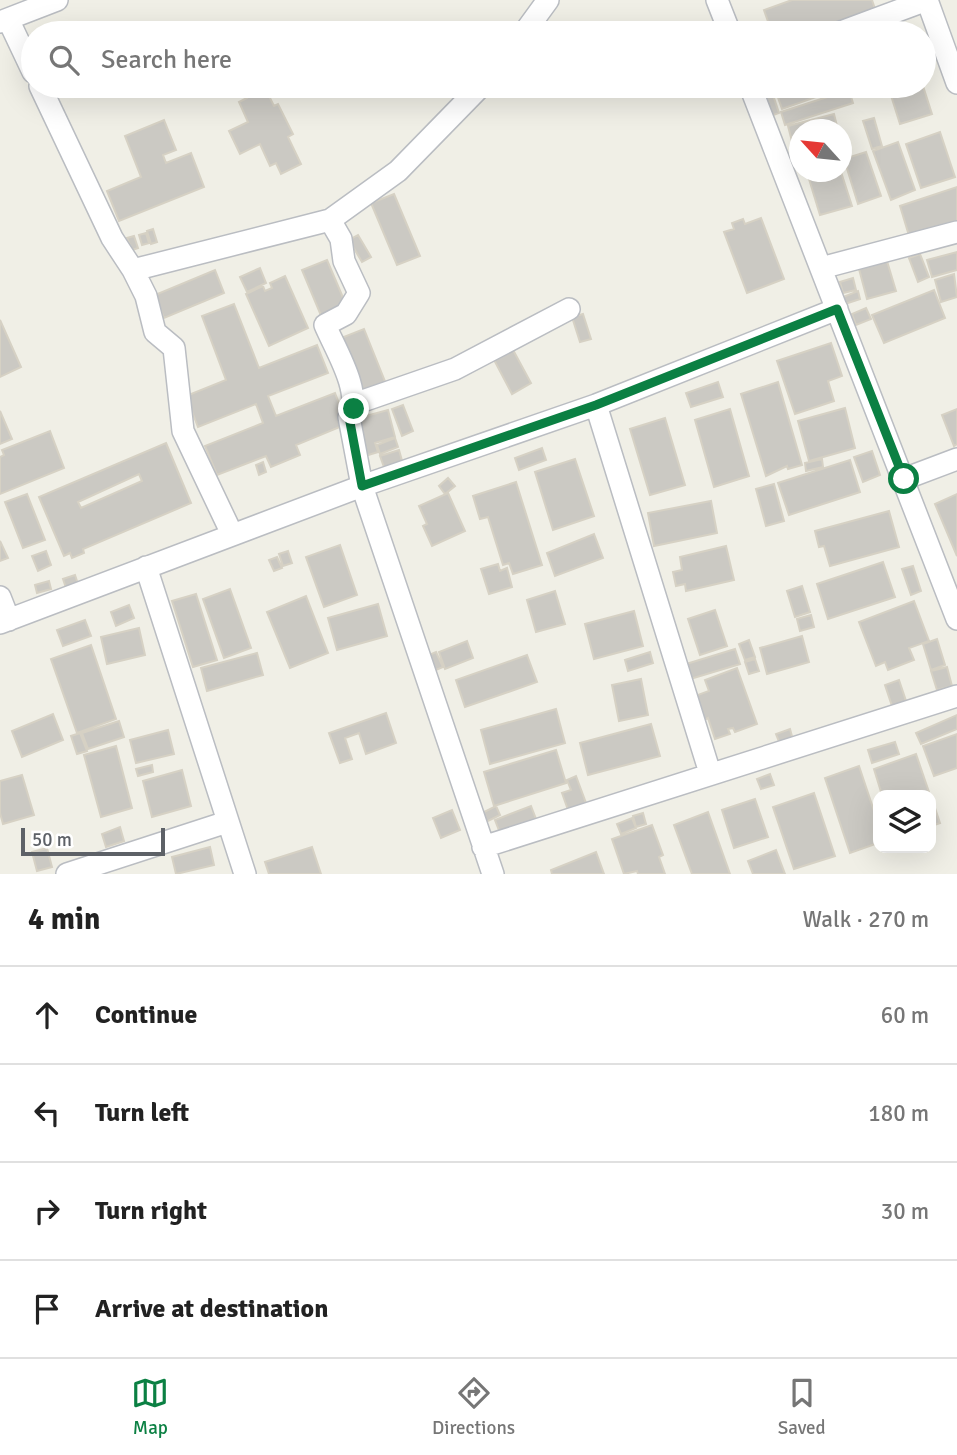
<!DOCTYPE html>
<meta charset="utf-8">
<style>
:root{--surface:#fff;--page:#f2f2f2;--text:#222;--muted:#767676;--line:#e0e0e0;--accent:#0b8043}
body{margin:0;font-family:Signika,sans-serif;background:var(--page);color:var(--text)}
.controls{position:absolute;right:21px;bottom:21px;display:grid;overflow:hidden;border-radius:14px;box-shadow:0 7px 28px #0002}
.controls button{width:63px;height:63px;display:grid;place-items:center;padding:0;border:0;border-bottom:2px solid var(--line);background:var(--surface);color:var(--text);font:35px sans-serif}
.compass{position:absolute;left:789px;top:119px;width:63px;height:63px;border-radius:50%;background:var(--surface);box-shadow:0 7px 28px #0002;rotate:297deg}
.scale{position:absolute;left:21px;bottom:18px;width:144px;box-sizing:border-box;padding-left:7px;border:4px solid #5d6167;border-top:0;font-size:19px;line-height:24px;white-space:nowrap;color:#5d6167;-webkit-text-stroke:5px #fff;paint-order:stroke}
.stop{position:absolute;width:21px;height:21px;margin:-16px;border:5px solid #0b8043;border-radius:50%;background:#fff}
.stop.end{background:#0b8043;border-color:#fff;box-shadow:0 2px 7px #0008}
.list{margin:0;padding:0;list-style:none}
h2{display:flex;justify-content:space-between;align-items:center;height:91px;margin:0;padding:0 28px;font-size:30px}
h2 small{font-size:23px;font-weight:400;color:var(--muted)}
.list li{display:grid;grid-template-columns:46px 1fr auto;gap:21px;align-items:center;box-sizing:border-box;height:98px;padding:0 28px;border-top:2px solid var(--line)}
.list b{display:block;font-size:26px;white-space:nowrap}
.list em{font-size:23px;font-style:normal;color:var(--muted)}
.icon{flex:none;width:38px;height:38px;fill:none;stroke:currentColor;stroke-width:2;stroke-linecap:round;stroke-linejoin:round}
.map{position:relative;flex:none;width:957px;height:874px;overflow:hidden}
.search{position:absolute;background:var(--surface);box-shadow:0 7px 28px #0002;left:21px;right:21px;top:21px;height:77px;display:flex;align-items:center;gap:18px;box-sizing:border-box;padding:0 24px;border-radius:38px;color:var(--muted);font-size:26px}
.sheet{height:483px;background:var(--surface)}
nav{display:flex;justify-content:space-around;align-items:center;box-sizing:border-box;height:98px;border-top:2px solid var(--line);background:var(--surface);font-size:19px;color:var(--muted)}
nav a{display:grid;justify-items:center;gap:4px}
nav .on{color:var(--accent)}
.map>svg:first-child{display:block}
</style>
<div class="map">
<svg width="957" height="874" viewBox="0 0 957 874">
<rect width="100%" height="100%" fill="#f0efe6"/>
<!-- building -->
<path fill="#cbc9c3" stroke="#d6d1c4" stroke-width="2" fill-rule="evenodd" d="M792,0H872L877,15L823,33H772L764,10Z
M250,86H264L274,106L278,104L293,134L288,137L301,164L281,174L276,163L270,166L260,144L240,154L229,131L248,122L239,102L247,98L243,89Z
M758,86H770L779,113L768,117Z
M774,86H815L819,96L782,109Z
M818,86H843L844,91L821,97Z
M888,86H923L932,114L900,124Z
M849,90L853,103L785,125L781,112Z
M834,114L838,130H800V156L796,157L788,126Z
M874,118L882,146L872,149L863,121Z
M164,120L176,150L163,155L166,163L191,153L204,187L119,221L107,191L141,177L125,136Z
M940,132L955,177L921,188L906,144Z
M898,142L915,190L891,200L873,151Z
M866,152L881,196L858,204L844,159Z
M834,172H841L852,206L820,215L809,179Z
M957,187V223L910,239L900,206Z
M394,194L420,256L397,265L371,203Z
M761,218L784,279L747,293L724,232L734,229L732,223L743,219L745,224Z
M153,229L157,242L151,244L147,231Z
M146,233L149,243L142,245L139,235Z
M358,235L371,257L362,262L349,240Z
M134,236L138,248L132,250L127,238Z
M957,252V270L932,277L927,260Z
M920,254L929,277L918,282L909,258Z
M327,260L347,307L322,318L302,270Z
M887,261L896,291L867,299L859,269Z
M260,268L266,283L247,292L240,277Z
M215,270L224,293L164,318L155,295Z
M954,274L957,297L941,302L935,280Z
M285,276L308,328L269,346L246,294L263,286L265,291L272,288L270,283Z
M853,278L856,290L843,293L840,282Z
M934,290L945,318L884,343L872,315Z
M858,291L860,299L845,304L843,297Z
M234,304L259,368L317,345L328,373L268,396L276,416L335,393L347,424L296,445L300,455L271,467L266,456L217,475L205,446L263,423L256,404L198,427L186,396L226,380L202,316Z
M866,308L871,319L856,325L852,314Z
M583,314L591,339L580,342L572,317Z
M0,320L21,367L0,377Z
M364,329L388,389L360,400L336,340Z
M831,343L842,376L828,381L834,401L795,414L777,361Z
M512,348L531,383L512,394L493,358Z
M718,382L723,397L691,407L686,393Z
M778,382L802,465L788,469L787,466L766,476L741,394Z
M403,405L413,431L402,436L392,409Z
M845,408L855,448L809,461L798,421Z
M730,409L749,476L714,487L695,420Z
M957,409V444L954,446L942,415Z
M388,410L395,437L375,443L378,452L365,456L355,419Z
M0,411L12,439L0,444Z
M665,418L685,485L650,495L630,429Z
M50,431L64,468L0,494V457L4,455L2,450Z
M395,438L398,447L380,454L377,445Z
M166,443L191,503L83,549L84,553L72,558L70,553L64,556L39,497ZM139,474L142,481L81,508L78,502Z
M542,448L546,460L519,470L515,458Z
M399,450L403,464L385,470L380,456Z
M872,451L880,475L863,482L854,457Z
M575,459L594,516L553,530L535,472Z
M822,459L823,467L806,471L805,463Z
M850,460L860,492L789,515L778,483Z
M263,462L266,472L259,475L256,465Z
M448,478L455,486L445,494L439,486Z
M516,482L542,565L513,574L509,563L503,565L488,517L480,519L473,496Z
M774,484L784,521L766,526L756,489Z
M448,493L465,531L432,546L423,526L427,524L419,506Z
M27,494L45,540L23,548L5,502Z
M957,494V556L935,504Z
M711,501L717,533L654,546L648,513Z
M889,511L899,547L830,566L824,546L819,547L815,531Z
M594,534L603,558L555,576L547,553Z
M0,541L8,558L0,561Z
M340,545L357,595L324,607L306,557Z
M726,546L734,580L686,591L685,584L676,586L673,572L682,570L680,557Z
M46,551L51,565L38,571L32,556Z
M288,551L292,563L283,566L279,554Z
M277,557L282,568L274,571L269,560Z
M883,562L895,597L828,619L817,584Z
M498,564L500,571L507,568L512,587L489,594L481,569Z
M913,566L921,591L911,595L902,569Z
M75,575L78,584L66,588L63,579Z
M49,581L51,589L37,593L35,585Z
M802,586L810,612L795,617L787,591Z
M230,589L251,648L224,658L203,599Z
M555,591L565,624L536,632L527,600Z
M196,594L217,660L193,667L172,601Z
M306,596L328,653L290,668L267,612Z
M914,601L929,641L909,648L914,660L888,670L885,662L876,666L859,622Z
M378,604L387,636L337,650L328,618Z
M129,605L134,618L116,626L111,612Z
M715,610L727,646L700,655L688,619Z
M634,611L643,646L594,659L585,624Z
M811,615L814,627L800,631L797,619Z
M85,620L91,636L63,646L57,630Z
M139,628L145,655L107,664L101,637Z
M802,636L809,662L767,674L760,648Z
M937,639L945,665L931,670L923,644Z
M749,640L755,657L745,660L739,644Z
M467,641L473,658L445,669L439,652Z
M91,645L116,719L77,733L51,659Z
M735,649L740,664L687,680L683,665Z
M436,652L443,667L436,670L429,655Z
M650,652L653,663L628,671L625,660Z
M257,653L263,675L207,691L201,668Z
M527,655L537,682L465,707L456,680Z
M755,659L759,671L749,674L745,662Z
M947,667L952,686L937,690L931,671Z
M737,668L757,724L735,732L733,728L728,729L730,734L715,739L708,718L704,720L695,696L709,691L705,680Z
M641,679L648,715L619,721L612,685Z
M899,680L906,701L892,706L885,685Z
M556,709L565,743L490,764L481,730Z
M386,713L396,743L366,754L359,733L345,738L352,759L340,763L329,733Z
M53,714L63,740L22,757L12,731Z
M957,715V729L921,744L916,733Z
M119,721L124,737L88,749L82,733Z
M651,724L660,756L588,775L580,743Z
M790,729L793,740L780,744L776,734Z
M168,730L174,754L136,763L130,740Z
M80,733L87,751L77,754L71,736Z
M957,734V768L934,776L923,746Z
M895,742L899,754L872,763L868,750Z
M116,746L132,808L101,817L84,755Z
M556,750L566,783L494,806L484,772Z
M916,754L930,795H882L874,769Z
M152,765L153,772L138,776L136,769Z
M859,766L878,823V843L850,853L825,778Z
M182,770L191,806L152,817L143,781Z
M770,774L774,785L761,789L757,779Z
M22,775L34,815L3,824L0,813V781Z
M576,776L586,803L568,810L562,793L571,790L567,780Z
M814,793L835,856L794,869L773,807Z
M931,796L940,823L931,826Z
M755,799L768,837L734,848L722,810Z
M496,806L500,815L484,823L480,814Z
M531,806L536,819L500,833L495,820Z
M452,810L460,830L441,838L433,818Z
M708,812L730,874H692L674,825Z
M643,813L646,824L636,827L633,816Z
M632,818L636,828L621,834L617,824Z
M652,825L663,855L659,857L665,874H638L637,871L624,874L612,839Z
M120,827L124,841L106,847L102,834Z
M210,847L214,865L176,874L172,857Z
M312,847L321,874H269L265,862Z
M47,848L52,867L37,871L32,852Z
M776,850L785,874H753L748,861Z
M596,852L604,874H552L551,870Z"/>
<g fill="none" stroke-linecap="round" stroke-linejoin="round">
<!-- minor casing -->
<g stroke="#babdc2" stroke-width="24">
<path id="minor" d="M717,0L730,33
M927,0L957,83
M8,19L33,72
M0,22L57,0
M524,33L548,0
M838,33L927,0
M40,86L112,238L133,270L146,296L155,332L174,348L183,431L232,534
M750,86L957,619
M330,220L341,239L344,261L359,293L346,314L325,325C335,349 363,393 349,417L362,486L493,874
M821,268L957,232
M133,270L330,220L398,171L481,86
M354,404L455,369L569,309
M596,405L710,773
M904,479L957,459
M146,567L245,874
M0,597L9,620
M0,623L362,486L596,405L837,309
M483,847L957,696
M67,874L227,822"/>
</g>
<!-- minor -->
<use href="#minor" stroke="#fff" stroke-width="21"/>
</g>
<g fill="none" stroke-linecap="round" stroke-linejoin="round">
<!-- route -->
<path stroke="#0b8043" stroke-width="9" d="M354,409L349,417L362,486L596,405L837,309L904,479"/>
</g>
</svg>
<div class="controls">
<button><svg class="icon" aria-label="layers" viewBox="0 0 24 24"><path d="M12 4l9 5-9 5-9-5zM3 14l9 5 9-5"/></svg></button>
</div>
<svg class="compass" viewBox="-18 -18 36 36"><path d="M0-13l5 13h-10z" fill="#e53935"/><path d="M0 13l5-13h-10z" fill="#767676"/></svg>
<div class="scale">50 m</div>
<div class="stop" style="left:904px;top:479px"></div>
<div class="stop end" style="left:354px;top:409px"></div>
<div class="search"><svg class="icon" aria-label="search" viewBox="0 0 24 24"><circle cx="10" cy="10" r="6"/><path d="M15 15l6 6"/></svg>Search here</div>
</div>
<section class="sheet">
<h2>4 min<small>Walk · 270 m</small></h2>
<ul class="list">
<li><svg class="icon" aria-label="ahead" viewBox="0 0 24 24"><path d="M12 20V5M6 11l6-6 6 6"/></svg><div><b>Continue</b></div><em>60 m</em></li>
<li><svg class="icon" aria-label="left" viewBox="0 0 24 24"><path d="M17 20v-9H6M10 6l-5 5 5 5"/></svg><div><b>Turn left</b></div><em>180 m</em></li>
<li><svg class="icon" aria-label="right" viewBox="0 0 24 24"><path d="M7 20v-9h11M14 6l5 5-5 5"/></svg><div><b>Turn right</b></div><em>30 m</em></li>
<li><svg class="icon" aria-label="arrive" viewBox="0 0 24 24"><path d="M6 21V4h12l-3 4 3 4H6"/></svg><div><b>Arrive at destination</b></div></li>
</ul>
</section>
<nav>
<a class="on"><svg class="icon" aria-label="map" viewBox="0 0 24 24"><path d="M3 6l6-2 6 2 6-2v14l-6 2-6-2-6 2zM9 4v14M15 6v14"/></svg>Map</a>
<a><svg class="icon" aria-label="directions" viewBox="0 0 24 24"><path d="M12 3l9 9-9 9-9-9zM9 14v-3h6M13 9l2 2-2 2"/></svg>Directions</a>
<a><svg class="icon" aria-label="saved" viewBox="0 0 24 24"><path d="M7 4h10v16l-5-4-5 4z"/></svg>Saved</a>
</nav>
